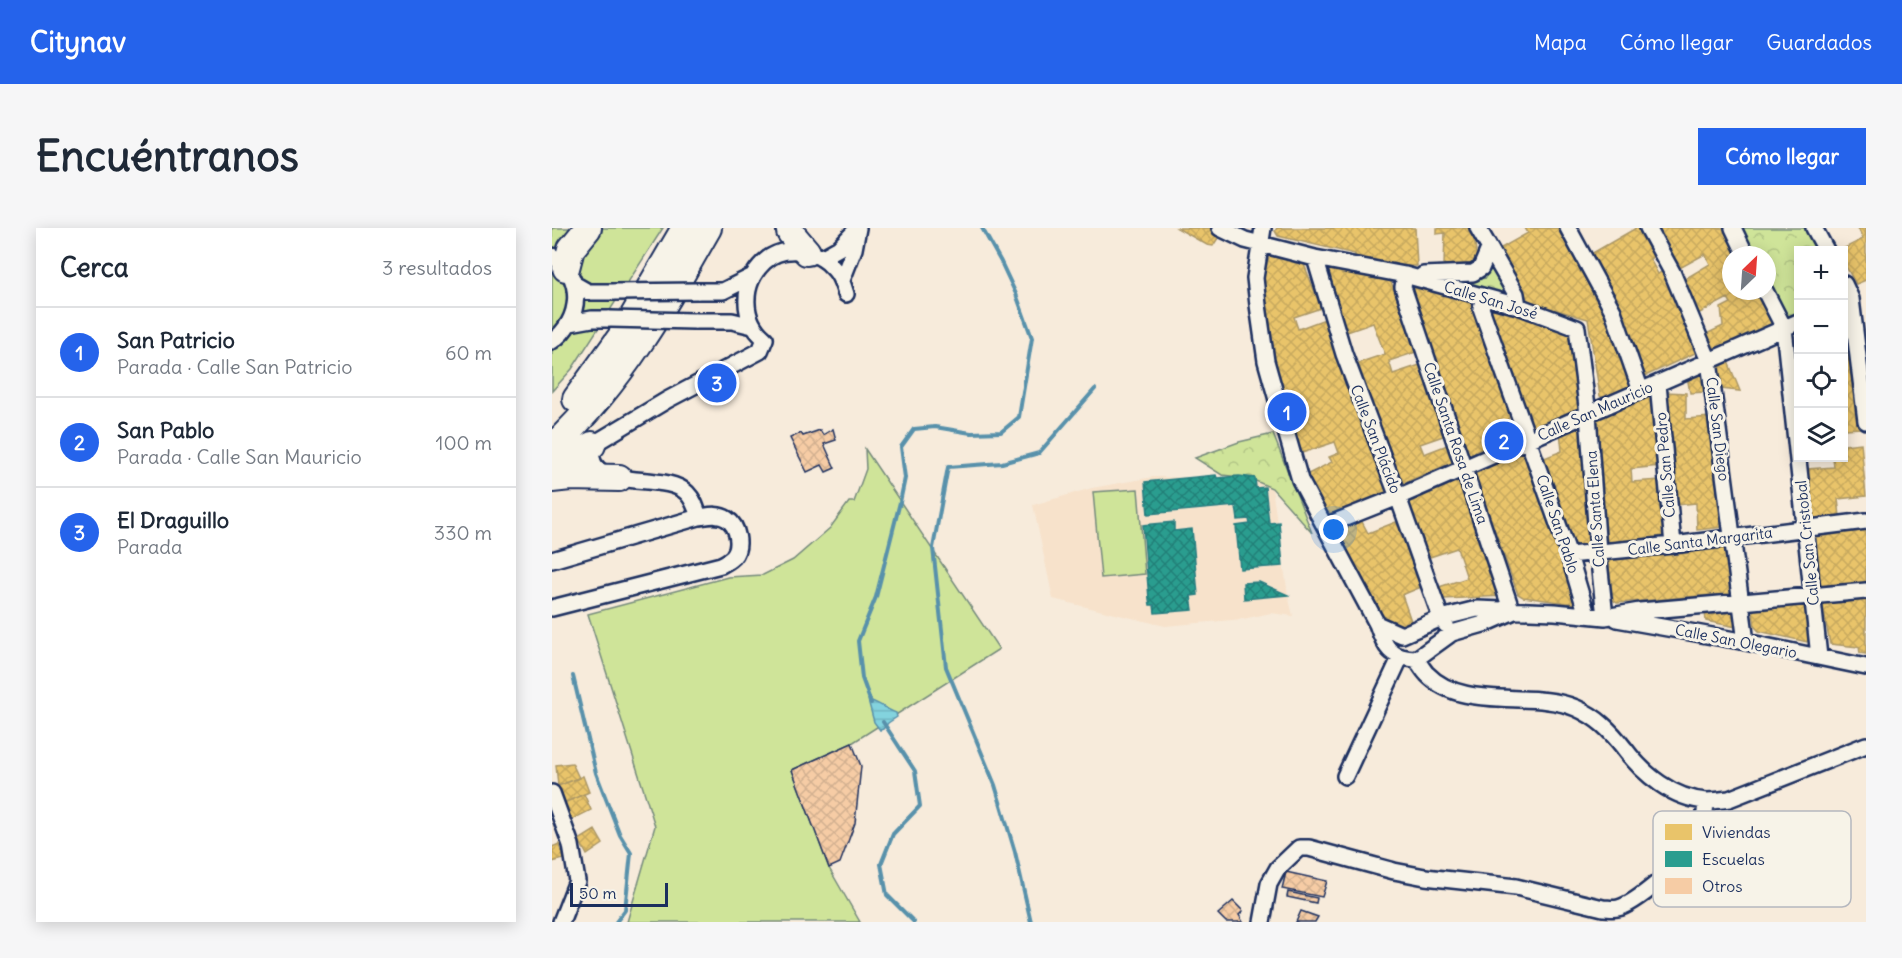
<!DOCTYPE html>
<html lang="es">
<meta charset="utf-8">
<style>
:root{--surface:#fff;--page:#f6f6f7;--text:#1f2937;--muted:#747a83;--line:#e0e1e3;--accent:#2563eb}
body{margin:0;font-family:Delius,sans-serif;background:var(--page);color:var(--text)}
.controls{position:absolute;right:18px;top:18px;display:grid;overflow:hidden;border-radius:0px;box-shadow:0 3px 15px #0003}
.controls button{width:54px;height:54px;display:grid;place-items:center;padding:0;border:0;border-bottom:2px solid var(--line);background:var(--surface);color:var(--text);font:30px sans-serif}
.compass{position:absolute;left:1170px;top:18px;width:54px;height:54px;border-radius:50%;background:var(--surface);box-shadow:0 3px 15px #0003;rotate:25deg}
.scale{position:absolute;left:18px;bottom:15px;width:98px;box-sizing:border-box;padding-left:6px;border:3px solid #1b2f5e;border-top:0;font-size:16px;line-height:21px;white-space:nowrap;color:#1b2f5e;-webkit-text-stroke:4px #f7f3e8;paint-order:stroke}
.you{position:absolute;left:782px;top:302px;width:21px;height:21px;margin:-15px;border:4px solid #fff;border-radius:50%;background:#1a73e8;box-shadow:0 0 0 9px #1a73e833}
.badge{display:grid;place-items:center;width:39px;height:39px;border-radius:50%;background:var(--accent);color:#fff;font-size:20px;font-weight:700}
.pin{position:absolute;translate:-50% -50%;border:3px solid #fff;box-shadow:0 2px 6px #0006}
.list{margin:0;padding:0;list-style:none}
h2{display:flex;justify-content:space-between;align-items:center;height:78px;margin:0;padding:0 24px;font-size:26px}
h2 small{font-size:20px;font-weight:400;color:var(--muted)}
.list li{display:grid;grid-template-columns:39px 1fr auto;gap:18px;align-items:center;box-sizing:border-box;height:90px;padding:0 24px;border-top:2px solid var(--line)}
.list b{display:block;font-size:22px;white-space:nowrap}
.list p{margin:0;font-size:20px;white-space:nowrap;color:var(--muted)}
.list em{font-size:20px;font-style:normal;color:var(--muted)}
.icon{flex:none;width:33px;height:33px;fill:none;stroke:currentColor;stroke-width:2;stroke-linecap:round;stroke-linejoin:round}
.map{position:relative;flex:none;width:1314px;height:694px;overflow:hidden;border-radius:0px}
header{display:flex;align-items:center;gap:36px;box-sizing:border-box;height:84px;padding:0 30px;background:var(--accent);color:#fff}
header strong{font-size:28px}
nav{display:flex;gap:33px;margin-inline-start:auto;font-size:21px}
.intro{display:flex;align-items:center;justify-content:space-between;box-sizing:border-box;height:144px;padding:0 36px}
h1{margin:0;font-size:42px}
.button{padding:15px 27px;border-radius:0px;background:var(--accent);color:#fff;font-size:21px;font-weight:700}
main{display:flex;gap:36px;padding:0 36px}
aside{flex:1;background:var(--surface);border-radius:0px;box-shadow:0 3px 15px #0003}
.map>svg:first-child{display:block}
</style>
<header>
<strong>Citynav</strong>
<nav><a>Mapa</a><a>Cómo llegar</a><a>Guardados</a></nav>
</header>
<div class="intro"><h1>Encuéntranos</h1><a class="button">Cómo llegar</a></div>
<main>
<aside>
<h2>Cerca<small>3 resultados</small></h2>
<ul class="list">
<li><span class="badge">1</span><div><b>San Patricio</b><p>Parada · Calle San Patricio</p></div><em>60 m</em></li>
<li><span class="badge">2</span><div><b>San Pablo</b><p>Parada · Calle San Mauricio</p></div><em>100 m</em></li>
<li><span class="badge">3</span><div><b>El Draguillo</b><p>Parada</p></div><em>330 m</em></li>
</ul>
</aside>
<div class="map">
<svg width="1314" height="694" viewBox="0 0 1314 694">
<defs>
<pattern id="forest-crowns" width="20" height="18" patternUnits="userSpaceOnUse" patternTransform="scale(1.5)"><rect width="20" height="18" fill="#cfe499"/><path d="M2 6a3 3 0 1 1 6 0M12 15a3 3 0 1 1 6 0" fill="none" stroke="#b1c486"/></pattern>
<pattern id="water-rules" width="6" height="5" patternUnits="userSpaceOnUse" patternTransform="scale(1.5)"><rect width="6" height="5" fill="#83d3de"/><path d="M0 2.5h6" fill="none" stroke="#71b5c1"/></pattern>
<pattern id="homes-cross-hatch" width="8" height="8" patternUnits="userSpaceOnUse" patternTransform="scale(1.5)"><rect width="8" height="8" fill="#e9c46a"/><path d="M0 0l8 8M0 8l8-8" fill="none" stroke="#c7a95e"/></pattern>
<pattern id="schools-cross-hatch" width="8" height="8" patternUnits="userSpaceOnUse" patternTransform="scale(1.5)"><rect width="8" height="8" fill="#2a9d8f"/><path d="M0 0l8 8M0 8l8-8" fill="none" stroke="#238078"/></pattern>
<pattern id="building-cross-hatch" width="8" height="8" patternUnits="userSpaceOnUse" patternTransform="scale(1.5)"><rect width="8" height="8" fill="#f6cca5"/><path d="M0 0l8 8M0 8l8-8" fill="none" stroke="#d2b090"/></pattern>
</defs>
<rect width="100%" height="100%" fill="#f7ebdb"/>
<filter id="ink" filterUnits="userSpaceOnUse"><feTurbulence type="fractalNoise" baseFrequency=".0167" numOctaves="2"/><feDisplacementMap in="SourceGraphic" scale="12" xChannelSelector="R" yChannelSelector="G"/><feConvolveMatrix kernelMatrix="1 2 1 2 8 2 1 2 1" color-interpolation-filters="sRGB"/></filter>
<g filter="url(#ink)">
<!-- built -->
<path fill="#f7e2cb" d="M601,249L697,250L720,260L736,367L741,388L719,385L691,391L613,398L501,371L481,277L540,260Z"/>
<!-- green -->
<path fill="#cfe499" stroke="#758a7c" stroke-width="1.5" d="M0,0H111L20,141L0,163Z
M313,221L447,421L300,515L240,542L277,640L308,694H75L103,598L36,386L176,349L211,347L241,332L278,300L297,274H302L314,241Z
M586,261L593,346L549,350L541,264Z"/>
<!-- forest -->
<path fill="url(#forest-crowns)" stroke="#758a7c" stroke-width="1.5" d="M1181,0H1262L1274,22H1246V94L1232,100L1215,63V27H1194Z
M941,35L960,69L915,58L916,52L934,50L936,37Z
M721,206L760,305L720,260L697,250L670,247L643,230L687,214Z"/>
<!-- water -->
<path fill="url(#water-rules)" stroke="#5991ab" stroke-width="1.5" d="M316,472C326,474 333,481 344,485L345,489L336,495L331,501L328,502L322,494Z"/>
<!-- homes -->
<path fill="url(#homes-cross-hatch)" stroke="#ab9766" stroke-width="1.5" d="M625,0H660L668,7L661,18L655,17Z
M725,0H863L865,38H851L836,34L837,38L820,35L803,29V26L726,8L723,3Z
M885,0H921L925,32L921,36L892,37L893,5L885,6Z
M973,0H1005L1057,92L1079,156L1077,160L1052,170L1048,168L1036,91L977,74L949,20L976,5Z
M1084,0H1087L1102,28L1098,31L1106,46L1112,42L1120,57L1143,125L1091,149L1037,27Z
M1106,0H1173L1187,27H1179V63H1205L1222,90L1219,98L1165,121L1161,120L1154,106L1171,98L1169,80L1179,75L1176,70L1146,86L1131,52L1158,36L1153,26L1126,41Z
M1306,0H1314V52L1304,56L1292,35V22H1289L1311,11Z
M719,21L750,31L769,80L742,89L746,101L773,91L835,257L833,264L782,285L774,284L754,247L780,234L777,229L787,225L783,214L750,225L731,170L719,125L713,85L711,51Z
M769,38L838,51L864,124L837,133L841,146L868,137L894,207L868,216L872,226L898,216L904,233L847,257L806,135L833,126L821,95L795,104Z
M862,60L917,71L960,189L956,190L958,207L919,226L915,225L857,64Z
M936,78L1018,101L1032,178L978,200Z
M1294,80L1309,200L1293,201L1292,81Z
M1175,131L1188,163L1169,161L1166,134Z
M1154,143V164L1138,165L1135,148Z
M1114,164L1134,165V191L1158,189L1172,299L1145,302L1144,275L1125,277Z
M1096,165L1100,167L1108,238L1079,241L1080,254L1108,252L1113,306L1112,308L1055,316L1043,188Z
M1026,195L1030,197L1041,313L1036,318L1025,320L1020,318L990,231L1010,223L1008,203Z
M1309,215L1314,268L1286,271L1288,288L1259,291L1255,241L1282,239L1281,230H1292V217Z
M973,221L998,291L996,292L1027,372L1023,376L971,369L966,366L920,240Z
M914,246L952,368L892,371L887,359L915,350L905,320L875,330L853,269Z
M808,290L816,305L844,294L846,298L847,297L869,359L850,367L859,393L846,400L835,395L785,304L786,298Z
M1314,299V356L1268,359L1261,305Z
M1178,317L1183,365L1065,375L1061,372L1056,332L1059,328Z
M1314,369V426L1308,425L1307,419L1278,416L1270,373Z
M1252,375L1256,379L1259,410L1255,414L1207,403L1203,399L1201,383L1205,379Z
M1185,381V399L1154,393L1153,384Z
M20,535L27,550L6,558L4,537Z
M31,548L37,564L12,575L6,558Z
M32,566L39,582L19,592L12,575Z
M43,602L51,616L35,627L27,612Z
M7,616L12,631L0,634V619Z"/>
<!-- schools -->
<path fill="url(#schools-cross-hatch)" stroke="#267c80" stroke-width="1.5" d="M664,247L665,250L687,248L703,250L704,260L713,259L717,295L727,294L731,338L688,341L684,298L698,296L697,291L686,292L684,278L596,286L593,254Z
M622,294V303L640,301L646,367L639,368L641,382L603,385L602,377H598L597,371L591,297Z
M707,354L736,367L692,371L691,355Z"/>
<g fill="none" stroke-linecap="round" stroke-linejoin="round">
<!-- stream -->
<path stroke="#5991ab" stroke-width="4" d="M21,448L44,545L68,607L79,625L73,682L64,694
M319,475L310,450L306,413L324,369L348,274L353,250L349,219L362,201L383,199L419,205L449,204L467,189L480,110L464,66L449,34L430,0
M331,494L363,543L368,578L341,606L329,636L335,667L362,694
M479,694L463,624L443,557L394,439L381,320L396,239L450,235L487,225L543,161"/>
</g>
<!-- building -->
<path fill="url(#building-cross-hatch)" stroke="#1b2f5e" stroke-width="1.5" d="M281,201L284,212L272,216L283,240L274,244L270,237L255,244L238,210L249,205L251,208L268,202L271,207Z
M300,515L309,538L303,595L288,635L277,640L240,542Z
M734,644L775,653L770,669L730,661Z
M736,664L765,670L764,675L735,669Z
M681,673L691,683L687,687L691,694H674L666,686Z
M749,683L766,689L763,694H744Z"/>
<g fill="none" stroke-linecap="round" stroke-linejoin="round">
<!-- minor casing -->
<g stroke="#1b2f5e" stroke-width="20">
<path id="minor" d="M668,0L693,12L763,30L853,47L966,78L1025,100L1036,186L1046,324L1053,389
M711,0L703,50L706,77L714,133L733,200L748,252L825,396C833,420 838,430 864,431L900,405L935,395L960,384
M926,0L964,66L966,78
M1016,0L1061,83L1089,163
M1096,0L1120,44L1157,133L1194,414
M1181,0L1194,27
M1262,0L1274,22
M0,28C33,47 30,93 0,113
M269,30L287,20L306,0
M763,30L792,126L846,269L889,390L894,397
M853,47L851,59L960,384
M871,47L921,45L929,40L937,21
M290,52L302,21L306,0
M22,56L36,64H63
M1292,56L1299,71L1314,193
M145,63H171L201,48
M1213,63L1232,100L1267,429
M932,69L929,80L1017,327L1035,387
M142,93H180L201,98
M18,95L40,91H58
M1106,156L1121,317
M773,298L846,269L1246,94
M1017,327L1121,317L1314,293
M0,332L147,289
M0,380L169,337C173,335 178,332 181,329C190,319 186,298 175,291C166,285 156,288 147,289C144,280 142,272 135,265C112,241 31,268 40,217L115,172L208,123L213,111C189,91 189,56 212,34C231,16 266,21 282,41C289,48 291,57 294,66
M1065,391L1194,414L1314,439
M825,396L850,407L889,390L925,381L1003,384L1053,389L1088,383L1314,363
M864,431C868,436 871,442 875,446C911,484 980,461 1024,480C1045,489 1058,502 1072,520C1091,546 1121,571 1155,573C1162,573 1170,572 1177,571L1314,517
M793,548L848,430
M0,565L19,617L25,653L9,694
M710,694L717,656L726,640L747,620H757L842,643L873,649L964,659L1051,680C1056,680 1061,681 1066,680C1084,676 1132,634 1142,618C1151,604 1153,589 1154,573"/>
</g>
<!-- motorway casing -->
<g stroke="#1b2f5e" stroke-width="30">
<path id="motorway" d="M238,0V4L255,24
M14,40L19,21L36,0
M24,171L71,106L133,0
M0,220C33,188 62,153 88,114C113,78 134,38 156,0
M0,247L40,217
M0,251L18,249L67,250"/>
</g>
<!-- minor -->
<use href="#minor" stroke="#f7f3e8" stroke-width="15"/>
<!-- motorway -->
<use href="#motorway" stroke="#f7f3e8" stroke-width="26"/>
<!-- minor-bridge casing -->
<g stroke="#1b2f5e" stroke-width="20" stroke-linecap="butt">
<path id="minor-bridge" d="M63,64L145,63
M58,91L142,93"/>
</g>
<!-- minor-bridge -->
<use href="#minor-bridge" stroke="#f7f3e8" stroke-width="15"/>
</g>
</g>
<g text-anchor="middle" dominant-baseline="central" stroke-width="6" stroke-linejoin="round" paint-order="stroke">
<!-- street labels -->
<g font-size="15" fill="#1b2f5e" stroke="#f7f3e8">
<text transform="translate(939 72) rotate(17)">Calle San José</text>
<text transform="translate(1043 183) rotate(-24)">Calle San Mauricio</text>
<text transform="translate(1166 201) rotate(83)">Calle San Diego</text>
<text transform="translate(824 211) rotate(69)">Calle San Plácido</text>
<text transform="translate(904 215) rotate(71)">Calle Santa Rosa de Lima</text>
<text transform="translate(1113 237) rotate(-95)">Calle San Pedro</text>
<text transform="translate(1043 281) rotate(-94)">Calle Santa Elena</text>
<text transform="translate(1006 296) rotate(71)">Calle San Pablo</text>
<text transform="translate(1148 313) rotate(-7)">Calle Santa Margarita</text>
<text transform="translate(1255 315) rotate(-96)">Calle San Cristobal</text>
<text transform="translate(1184 413) rotate(11)">Calle San Olegario</text>
</g>
</g>
<!-- legend -->
<rect x="1101" y="583" width="198" height="96" rx="9" fill="#f7f3e8" stroke="#b5b8bf" stroke-width="1.5"/>
<rect x="1113" y="596" width="27" height="16" fill="#e9c46a"/>
<rect x="1113" y="623" width="27" height="16" fill="#2a9d8f"/>
<rect x="1113" y="650" width="27" height="16" fill="#f6cca5"/>
<g font-size="16" fill="#1b2f5e">
<text x="1150" y="610">Viviendas</text>
<text x="1150" y="637">Escuelas</text>
<text x="1150" y="664">Otros</text>
</g>
</svg>
<div class="controls">
<button>+</button>
<button>−</button>
<button><svg class="icon" aria-label="locate" viewBox="0 0 24 24"><circle cx="12" cy="12" r="6"/><path d="M12 2v4M12 18v4M2 12h4M18 12h4"/></svg></button>
<button><svg class="icon" aria-label="layers" viewBox="0 0 24 24"><path d="M12 4l9 5-9 5-9-5zM3 14l9 5 9-5"/></svg></button>
</div>
<svg class="compass" viewBox="-18 -18 36 36"><path d="M0-13l5 13h-10z" fill="#e53935"/><path d="M0 13l5-13h-10z" fill="#747a83"/></svg>
<div class="scale">50 m</div>
<div class="you"></div>
<div class="pin badge" style="left:735px;top:184px">1</div>
<div class="pin badge" style="left:952px;top:213px">2</div>
<div class="pin badge" style="left:165px;top:155px">3</div>
</div>
</main>
